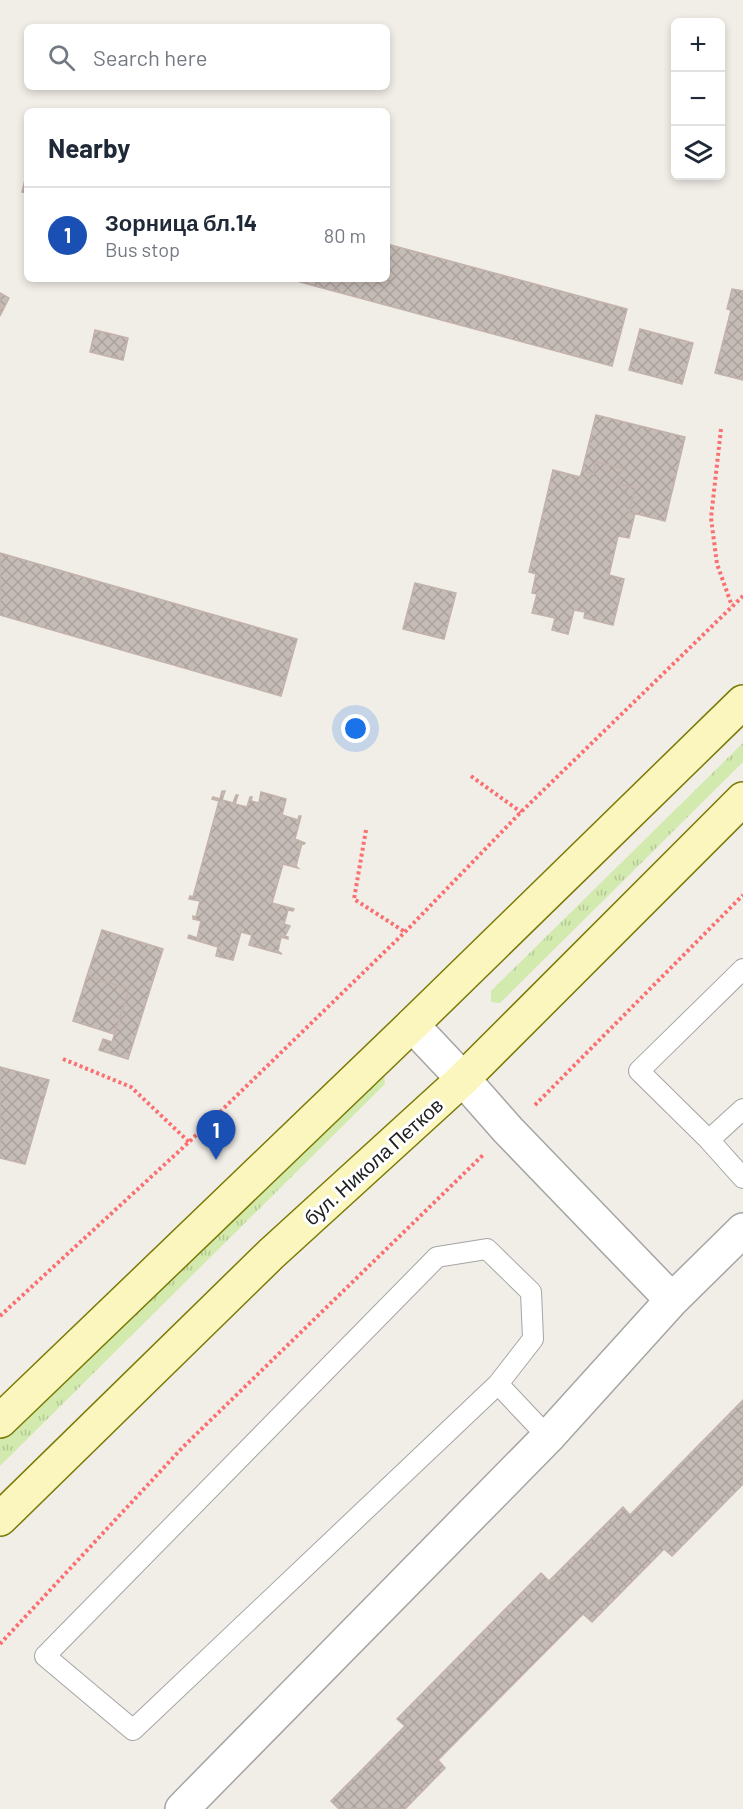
<!DOCTYPE html>
<meta charset="utf-8">
<style>
:root{--surface:#fff;--page:#f2f2f3;--text:#1f2937;--muted:#747a83;--line:#e0e1e3;--accent:#d10017}
body{margin:0;font-family:Barlow,sans-serif;background:var(--page);color:var(--text)}
.controls{position:absolute;right:18px;top:18px;display:grid;overflow:hidden;border-radius:9px;box-shadow:0 3px 9px #0003}
.controls button{width:54px;height:54px;display:grid;place-items:center;padding:0;border:0;border-bottom:2px solid var(--line);background:var(--surface);color:var(--text);font:30px sans-serif}
.you{position:absolute;left:356px;top:729px;width:21px;height:21px;margin:-15px;border:4px solid #fff;border-radius:50%;background:#1a73e8;box-shadow:0 0 0 9px #1a73e833}
.badge{display:grid;place-items:center;width:39px;height:39px;border-radius:50%;background:var(--accent);color:#fff;font-size:20px;font-weight:700}
.pin{position:absolute;translate:-50% -50px;filter:drop-shadow(0 2px 3px #0008)}
.pin::after{content:'';position:absolute;top:32px;width:21px;height:18px;background:inherit;clip-path:polygon(0 0,100% 0,50% 100%)}
.list{margin:0;padding:0;list-style:none}
h2{display:flex;justify-content:space-between;align-items:center;height:78px;margin:0;padding:0 24px;font-size:26px}
h2 small{font-size:20px;font-weight:400;color:var(--muted)}
.list li{display:grid;grid-template-columns:39px 1fr auto;gap:18px;align-items:center;box-sizing:border-box;height:96px;padding:0 24px;border-top:2px solid var(--line)}
.list b{display:block;font-size:22px;white-space:nowrap}
.list p{margin:0;font-size:20px;white-space:nowrap;color:var(--muted)}
.list em{font-size:20px;font-style:normal;color:var(--muted)}
.icon{flex:none;width:33px;height:33px;fill:none;stroke:currentColor;stroke-width:2;stroke-linecap:round;stroke-linejoin:round}
.map{position:relative;flex:none;width:743px;height:1809px;overflow:hidden}
.search{position:absolute;background:var(--surface);box-shadow:0 3px 9px #0003;left:24px;top:24px;width:366px;height:66px;display:flex;align-items:center;gap:15px;box-sizing:border-box;padding:0 21px;border-radius:9px;color:var(--muted);font-size:22px}
.panel{position:absolute;background:var(--surface);box-shadow:0 3px 9px #0003;left:24px;top:108px;width:366px;height:174px;border-radius:9px}
.map>svg:first-child{display:block}
</style>
<div class="map">
<svg width="743" height="1809" viewBox="0 0 743 1809">
<defs>
<pattern id="grass-tufts" width="24" height="20" patternUnits="userSpaceOnUse" patternTransform="scale(1.5)"><rect width="24" height="20" fill="#d2eaae"/><path d="M3 7l-1-3M5 7V3M7 7l1-3M15 17l-1-3M17 17v-4M19 17l1-3" fill="none" stroke="#b4c895"/></pattern>
<pattern id="building-cross-hatch" width="8" height="8" patternUnits="userSpaceOnUse" patternTransform="scale(1.5)"><rect width="8" height="8" fill="#c6bcb7"/><path d="M0 0l8 8M0 8l8-8" fill="none" stroke="#aaa19d"/></pattern>
</defs>
<rect width="100%" height="100%" fill="#f1ede7"/>
<!-- grass -->
<path fill="url(#grass-tufts)" d="M743,743V762L500,1003L491,1002V991Z
M384,1073L385,1084L0,1466V1435Z"/>
<!-- building -->
<path fill="url(#building-cross-hatch)" stroke="#c3b2aa" stroke-width="1.5" d="M27,172V193L22,192Z
M387,244L627,309L612,366L289,279H387Z
M732,289L743,291V380L715,373L731,310L727,309Z
M0,293L9,298L0,316Z
M640,329L693,343L682,384L629,370Z
M95,330L128,338L123,360L90,352Z
M596,415L685,437L665,521L629,512L635,488L618,484L622,468L596,462L593,474L582,471Z
M596,462L622,468L618,484L635,488L629,512L635,513L629,538L618,536L609,575L624,579L613,625L584,618L585,612L574,610L568,634L552,630L555,618L532,613L537,594L532,593L536,574L529,572L553,470L580,477L582,471L593,474Z
M0,553L297,639L281,696L0,615Z
M415,583L456,593L444,639L403,629Z
M222,791H225L222,800L233,803L236,795H238L235,804L247,807L250,797H252L251,801L259,803L261,792L286,799L282,815L298,820L299,816H301L295,839L305,843L304,844L302,843L296,866L298,868L283,864L272,903L294,909L293,911L288,910L284,924L290,926L285,936L288,937V939L281,937L278,951L282,954L249,945L252,935L241,932L233,960L216,956L218,947L188,938L189,935L197,938L201,921L193,919V916L196,917L200,901L189,899L190,896L193,897L219,801L212,799L213,797L220,799Z
M102,930L163,949L128,1059L99,1050L103,1039L112,1042L129,989L87,976Z
M87,976L129,989L114,1034L73,1021Z
M0,1067L49,1080L25,1164L0,1158Z
M743,1400V1484L672,1556L664,1549L592,1622L583,1614L438,1760L445,1768L405,1809H339L331,1801L405,1726L397,1719L541,1573L549,1581L623,1507L630,1515Z"/>
<g fill="none" stroke-linecap="round" stroke-linejoin="round">
<!-- lane casing -->
<g stroke="#a5a5a5" stroke-width="22">
<path id="lane" d="M743,969L639,1071L709,1140L743,1178
M709,1140L743,1109
M487,1249L531,1292L533,1339L498,1384L133,1730L45,1656L437,1257Z
M498,1384L548,1437"/>
</g>
<!-- street casing -->
<g stroke="#a5a5a5" stroke-width="36">
<path id="street" d="M412,1025L463,1079L508,1130L672,1300L743,1230
M182,1809L548,1437L672,1300"/>
</g>
<!-- secondary casing -->
<g stroke="#7a7a05" stroke-width="36">
<path id="secondary" d="M0,1421L412,1025L743,702
M0,1519L271,1254L463,1079L743,799"/>
</g>
<!-- path -->
<path stroke="#fa7071" stroke-width="4" stroke-dasharray="3 3" stroke-linecap="butt" d="M721,429L711,518L717,564L732,606
M471,776L521,812
M366,830L354,899L405,932
M63,1059L131,1087L189,1142
M535,1105L743,895
M0,1316L189,1142L405,932L521,812L743,596
M0,1644L182,1448L484,1154"/>
<!-- lane -->
<use href="#lane" stroke="#fff" stroke-width="20"/>
<!-- street -->
<use href="#street" stroke="#fff" stroke-width="33"/>
<!-- secondary -->
<use href="#secondary" stroke="#faf6bd" stroke-width="33"/>
</g>
<g text-anchor="middle" dominant-baseline="central" stroke-width="6" stroke-linejoin="round" paint-order="stroke">
<!-- street labels -->
<g font-size="20" fill="#212121" stroke="#fff">
<text transform="translate(373 1161) rotate(-42)">бул. Никола Петков</text>
</g>
</g>
</svg>
<div class="controls">
<button>+</button>
<button>−</button>
<button><svg class="icon" aria-label="layers" viewBox="0 0 24 24"><path d="M12 4l9 5-9 5-9-5zM3 14l9 5 9-5"/></svg></button>
</div>
<div class="you"></div>
<div class="pin badge" style="left:216px;top:1160px;background:#1a4fb4">1</div>
<div class="search"><svg class="icon" aria-label="search" viewBox="0 0 24 24"><circle cx="10" cy="10" r="6"/><path d="M15 15l6 6"/></svg>Search here</div>
<section class="panel">
<h2>Nearby<small></small></h2>
<ul class="list">
<li><span class="badge" style="background:#1a4fb4">1</span><div><b>Зорница бл.14</b><p>Bus stop</p></div><em>80 m</em></li>
</ul>
</section>
</div>
